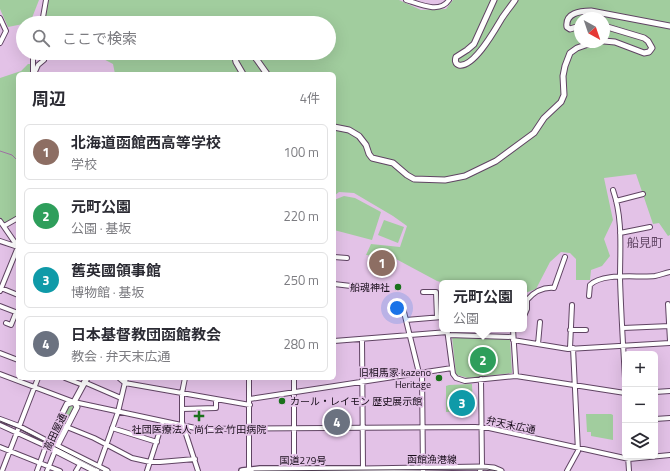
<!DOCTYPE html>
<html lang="ja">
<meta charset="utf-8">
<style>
:root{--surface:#fff;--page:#f2f2f3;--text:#2b2b33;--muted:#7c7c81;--line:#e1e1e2;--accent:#111827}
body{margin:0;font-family:"Titillium Web","Noto Sans JP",sans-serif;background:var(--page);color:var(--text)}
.controls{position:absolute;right:12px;bottom:12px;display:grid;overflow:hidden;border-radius:6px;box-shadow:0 4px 16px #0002}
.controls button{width:36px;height:36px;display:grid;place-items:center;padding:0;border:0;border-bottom:1px solid var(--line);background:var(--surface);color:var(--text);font:20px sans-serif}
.compass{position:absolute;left:574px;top:12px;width:36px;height:36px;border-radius:50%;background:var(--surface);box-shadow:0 4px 16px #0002;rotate:140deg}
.you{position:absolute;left:397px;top:308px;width:14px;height:14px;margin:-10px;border:3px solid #fff;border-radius:50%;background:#1a73e8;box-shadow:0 0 0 6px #1a73e833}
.badge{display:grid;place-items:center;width:26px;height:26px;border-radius:50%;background:var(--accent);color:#fff;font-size:13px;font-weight:700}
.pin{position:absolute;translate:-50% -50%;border:2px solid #fff;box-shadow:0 1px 4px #0006}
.popup{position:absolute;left:439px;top:280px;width:88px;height:52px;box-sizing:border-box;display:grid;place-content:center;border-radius:6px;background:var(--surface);filter:drop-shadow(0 1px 3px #0005);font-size:13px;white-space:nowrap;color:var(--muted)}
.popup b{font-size:15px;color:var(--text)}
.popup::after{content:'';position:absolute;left:50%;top:100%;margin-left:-8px;border:8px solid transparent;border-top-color:var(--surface)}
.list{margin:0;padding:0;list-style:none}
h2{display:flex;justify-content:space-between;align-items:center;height:52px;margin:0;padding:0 16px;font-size:17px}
h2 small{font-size:13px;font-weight:400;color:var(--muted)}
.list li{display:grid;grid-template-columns:26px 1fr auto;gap:12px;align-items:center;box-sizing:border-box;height:56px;margin:0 8px 8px;padding:0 8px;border:1px solid var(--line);border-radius:6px}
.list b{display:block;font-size:15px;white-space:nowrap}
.list p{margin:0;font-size:13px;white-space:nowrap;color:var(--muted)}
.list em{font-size:13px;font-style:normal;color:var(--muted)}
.icon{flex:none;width:22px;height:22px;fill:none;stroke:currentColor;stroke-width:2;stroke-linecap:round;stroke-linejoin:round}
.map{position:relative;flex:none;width:670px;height:471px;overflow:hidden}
.search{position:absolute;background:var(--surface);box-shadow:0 4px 16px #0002;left:16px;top:16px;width:320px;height:44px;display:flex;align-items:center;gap:10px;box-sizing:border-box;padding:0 14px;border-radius:22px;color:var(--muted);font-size:15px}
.panel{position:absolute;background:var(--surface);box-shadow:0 4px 16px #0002;left:16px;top:72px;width:320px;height:308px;border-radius:6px}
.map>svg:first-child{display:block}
</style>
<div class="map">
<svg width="670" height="471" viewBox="0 0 670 471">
<rect width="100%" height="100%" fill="#e3c2e7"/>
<!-- green -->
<path fill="#a1cd9e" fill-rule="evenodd" d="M0,0H39L30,23H23V24L8,27L0,9Z
M48,0H399L421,10L446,9L453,0H670V235L668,236L659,223L653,224L636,174L604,178L613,220L604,239L610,256L602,266L591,270L590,280H576V259L570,253L561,252L550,262L536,289L525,293H524V283H444L437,281L396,259L366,255L371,244L400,247L407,226L393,216L354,193L339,192L334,196V74H115L113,64L92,53H329V23H43ZM580,18H604V42H580Z
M28,64H31L32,74H18V216L4,224L0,217V78L21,71Z
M344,196L355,198L381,212L372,240L334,230V200Z
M384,220L404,227L398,243L378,235Z
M452,337L510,339L512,373L468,378L457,375L456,374Z
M472,384L473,411L446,412V386L449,385Z
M69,405L75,407L57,441L52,439Z
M586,414H611L613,415V440L591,436V432H587Z"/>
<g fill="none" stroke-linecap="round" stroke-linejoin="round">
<!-- stream -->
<path stroke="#a072a5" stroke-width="1" d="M0,151L12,155L18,161"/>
<!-- minor casing -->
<g stroke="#604463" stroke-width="6">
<path id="minor" d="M406,0C419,4 440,14 449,0
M0,18L6,31L0,43
M42,23L46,0
M33,74V53
M34,74L38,65L44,60
M613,190C623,219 620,248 620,278C621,311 623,345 625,378
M616,201L643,194
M0,221L18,247
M4,226L18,218
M620,233L650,227
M0,241L18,247
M334,257L347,258
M334,284L351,286
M1,288L18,295
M0,291L18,247
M423,292H436L437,317
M589,296L590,285C603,272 638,278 655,276C660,275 665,273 670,272
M668,304L670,341
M0,306L18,313
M403,308L419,373
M524,316L527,309V300C534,292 543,287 554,288L565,257
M406,320L442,317
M6,323L11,325L15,315
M623,328L670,326
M447,329L453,374L456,378L465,381L516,376L513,329
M570,330H586
M448,335L513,337
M362,339L363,469
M513,340L568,349L670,343
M334,341L448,332
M538,344L540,322
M570,348L572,305
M0,353L18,360
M422,373L423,471
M0,374L74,402L200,429L475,427L489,428L629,459L670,455
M516,376L625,393
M65,378L83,385
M119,378L125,383
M185,378L182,393V422L198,471
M249,378V471
M84,382L121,398
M125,383L250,405
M655,392L670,391
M250,399L452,368
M182,409L216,408V399
M0,419L19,426L57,446L47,471
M655,419L670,418
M57,423L94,438L132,458L150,462H160L195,459
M0,425L46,446L37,471
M112,428L157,442
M0,447L60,471
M628,456L629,471
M2,471L38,378
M76,471L79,466
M97,471L118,412L126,378
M147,471L163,421
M294,471V378
M480,471L482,467L481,379
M567,471L578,451L573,348"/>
</g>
<!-- major casing -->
<g stroke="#604463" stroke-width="7">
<path id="major" d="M494,0L474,44L467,50L456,57C455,60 455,64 459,65C474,68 496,28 502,18C506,12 511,6 515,0
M580,26L570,29L567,27C565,13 580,11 591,11L670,26
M604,26L644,38L648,41L652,48L649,52L644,53L615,42L604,41
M234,53L236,62L243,74
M252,53L267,74
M334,127L349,130L359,136L366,145L369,154L372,158L393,163L407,175L414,179L445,180L465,176L496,161L534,133L544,118L561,102L564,95L563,76L565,66L570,53L577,48L594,42
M74,402L67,404L46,446L95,471
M74,402L77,407L57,446L107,471
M74,402L87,378
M363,469L482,467L494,468L501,471"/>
</g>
<!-- highway casing -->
<g stroke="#604463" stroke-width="8">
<path id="highway" d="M242,471L260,469H363V471"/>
</g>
<!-- minor -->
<use href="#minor" stroke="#fff" stroke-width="4"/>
<!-- major -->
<use href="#major" stroke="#fff" stroke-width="5"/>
<!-- highway -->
<use href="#highway" stroke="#fff" stroke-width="5.5"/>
<!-- tram -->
<path stroke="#4c3b4f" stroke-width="1" d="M0,421L20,429L103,471
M254,471L487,469L497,471"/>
</g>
<!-- markers -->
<g fill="#1a711c" stroke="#e3c2e7" stroke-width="1.5">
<circle cx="398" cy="287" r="4"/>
<circle cx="439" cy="378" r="4"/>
<circle cx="282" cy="401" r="4"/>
<path d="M197 410h4v4h4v4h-4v4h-4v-4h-4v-4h4z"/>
</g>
<g text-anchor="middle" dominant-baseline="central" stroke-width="3.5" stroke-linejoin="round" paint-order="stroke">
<!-- poi labels -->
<g font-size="10" fill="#180d1a" stroke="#e3c2e7" text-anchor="end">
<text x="390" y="287">船魂神社</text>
<text x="431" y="372">旧相馬家 kazeno<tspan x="431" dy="12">Heritage</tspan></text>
<text x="290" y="401" text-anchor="start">カール・レイモン 歴史展示館</text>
<text x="199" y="429" text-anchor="middle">社団医療法人 尚仁会 竹田病院</text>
</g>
<!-- street labels -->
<g font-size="10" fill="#180d1a" stroke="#e3c2e7">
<text transform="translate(511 425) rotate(12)">弁天末広通</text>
<text transform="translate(55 432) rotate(-65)">高田屋通</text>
<text x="432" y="459">函館漁港線</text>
<text x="303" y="460">国道279号</text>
</g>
<!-- quarter labels -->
<g font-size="12" fill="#5f4362" stroke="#e3c2e7">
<text x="645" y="242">船見町</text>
</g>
</g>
</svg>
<div class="controls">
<button>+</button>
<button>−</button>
<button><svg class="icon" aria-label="layers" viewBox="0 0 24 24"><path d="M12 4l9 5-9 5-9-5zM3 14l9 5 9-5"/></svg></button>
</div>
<svg class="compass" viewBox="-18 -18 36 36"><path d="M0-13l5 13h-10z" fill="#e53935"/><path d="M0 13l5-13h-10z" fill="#7c7c81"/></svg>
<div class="you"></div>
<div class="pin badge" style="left:382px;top:263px;background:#8d6e63">1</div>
<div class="pin badge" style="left:483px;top:360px;background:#2e9e5b">2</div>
<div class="popup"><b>元町公園</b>公園</div>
<div class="pin badge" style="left:462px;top:403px;background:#0f9aa8">3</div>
<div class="pin badge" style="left:337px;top:422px;background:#6b7280">4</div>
<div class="search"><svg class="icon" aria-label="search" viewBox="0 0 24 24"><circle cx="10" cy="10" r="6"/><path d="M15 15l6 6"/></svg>ここで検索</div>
<section class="panel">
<h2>周辺<small>4件</small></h2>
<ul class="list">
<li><span class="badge" style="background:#8d6e63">1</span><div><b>北海道函館西高等学校</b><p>学校</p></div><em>100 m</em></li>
<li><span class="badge" style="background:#2e9e5b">2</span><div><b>元町公園</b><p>公園 · 基坂</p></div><em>220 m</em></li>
<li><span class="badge" style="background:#0f9aa8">3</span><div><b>舊英國領事館</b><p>博物館 · 基坂</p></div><em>250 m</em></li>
<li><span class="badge" style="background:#6b7280">4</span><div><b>日本基督教団函館教会</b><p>教会 · 弁天末広通</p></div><em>280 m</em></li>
</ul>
</section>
</div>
